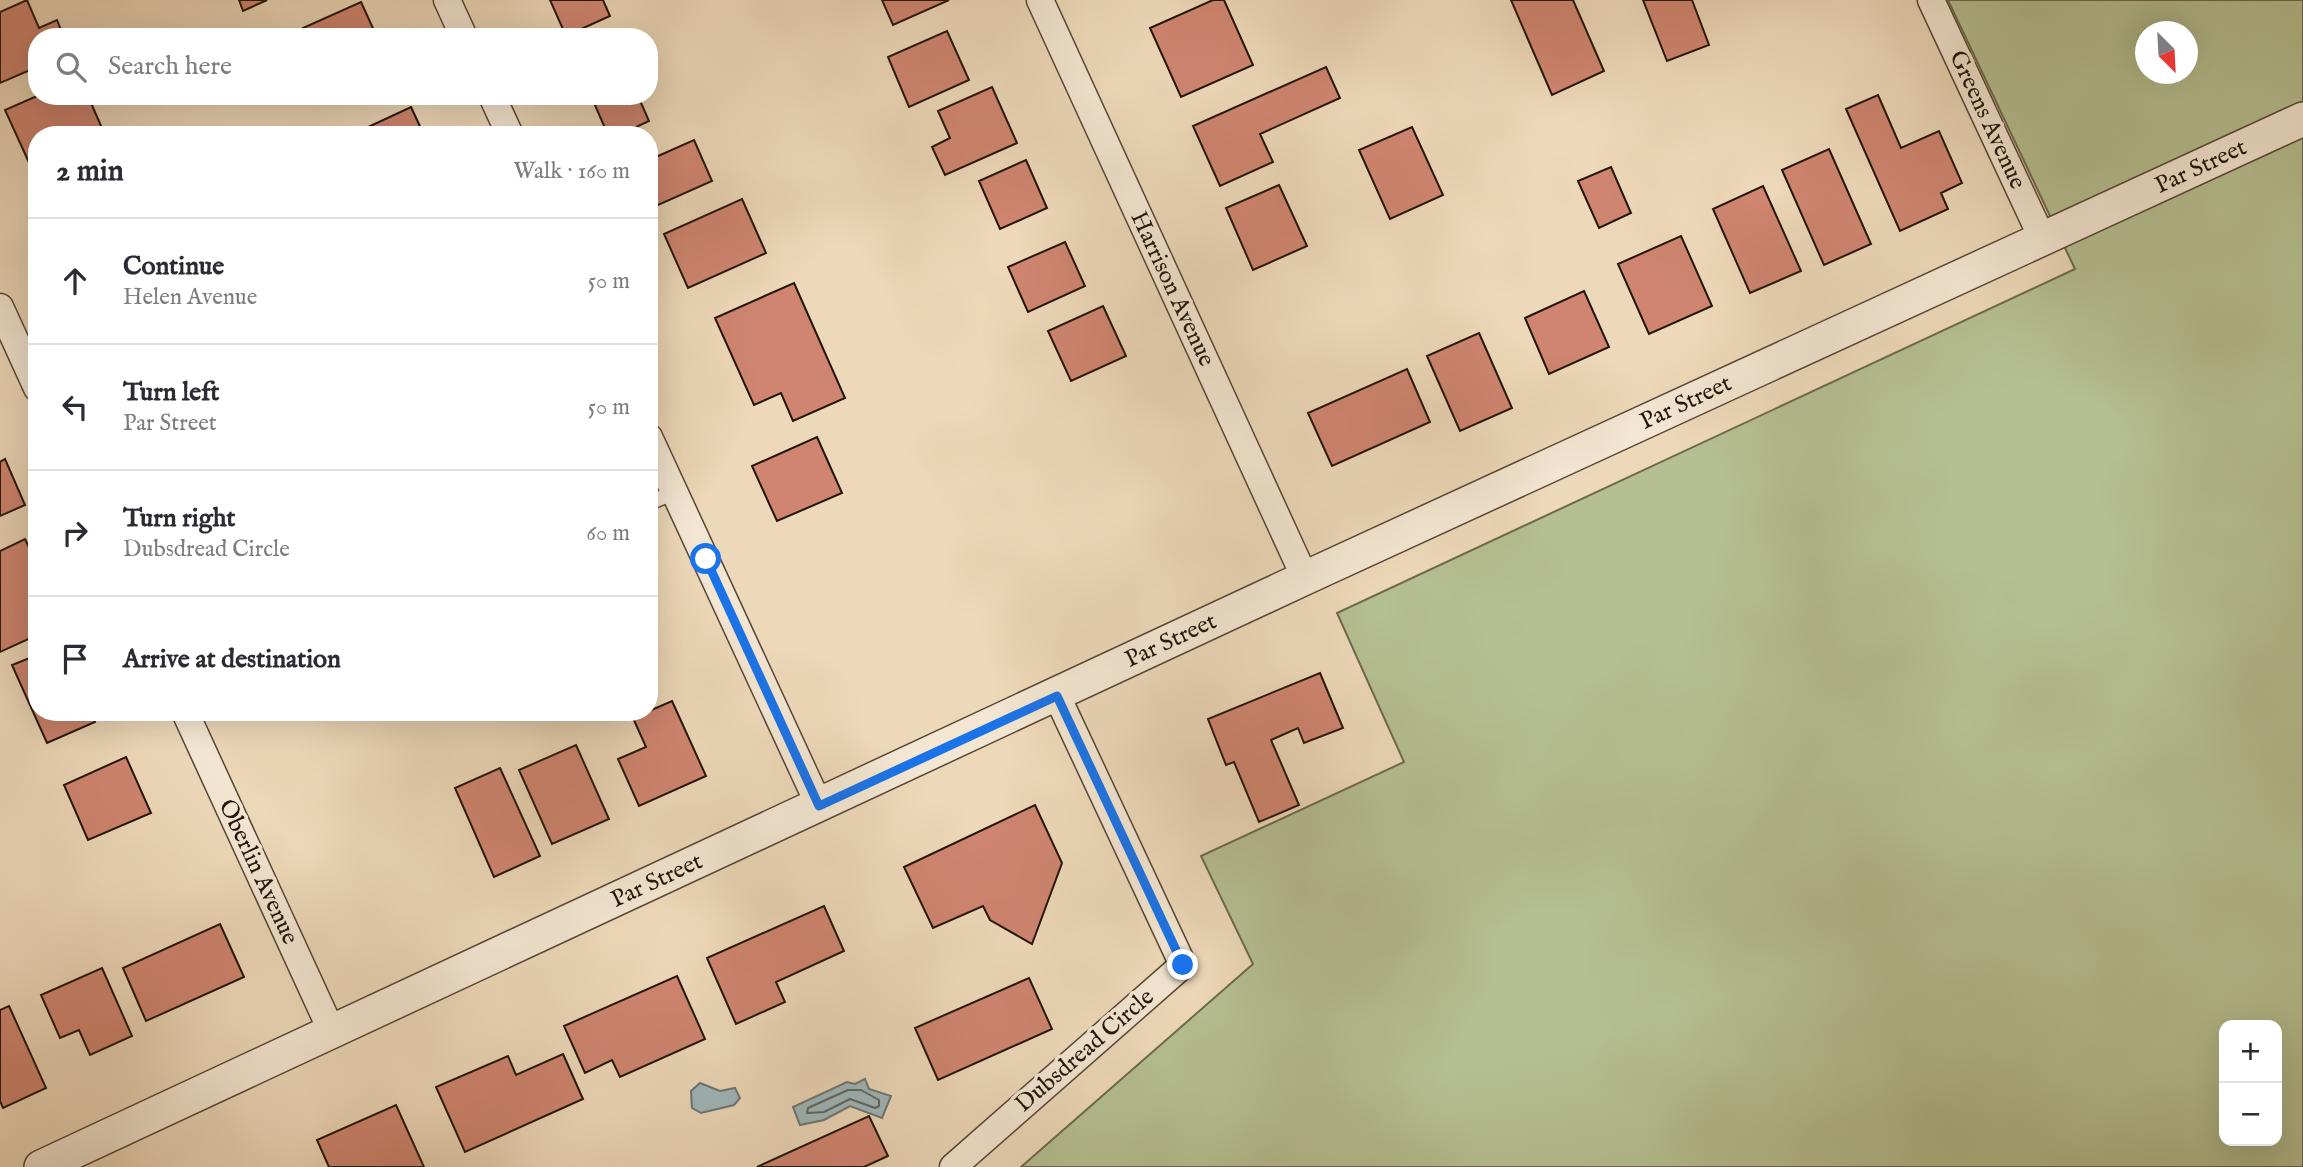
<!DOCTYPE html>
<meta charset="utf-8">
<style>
:root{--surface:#fff;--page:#f7f7f7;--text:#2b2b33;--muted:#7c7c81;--line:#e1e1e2}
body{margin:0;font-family:"IM FELL English",serif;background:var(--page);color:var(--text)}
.controls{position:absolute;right:21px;bottom:21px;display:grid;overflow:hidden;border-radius:14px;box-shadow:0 7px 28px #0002}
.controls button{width:63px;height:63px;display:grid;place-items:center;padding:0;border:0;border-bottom:2px solid var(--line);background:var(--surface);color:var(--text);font:35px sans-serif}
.compass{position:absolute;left:2135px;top:21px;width:63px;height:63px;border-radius:50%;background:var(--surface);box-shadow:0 7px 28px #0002;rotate:156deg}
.stop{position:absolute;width:21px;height:21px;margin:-16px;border:5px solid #1a73e8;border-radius:50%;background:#fff}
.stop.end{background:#1a73e8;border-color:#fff;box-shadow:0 2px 7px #0008}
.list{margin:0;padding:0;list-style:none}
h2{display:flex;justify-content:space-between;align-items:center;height:91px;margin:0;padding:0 28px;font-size:30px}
h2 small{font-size:23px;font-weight:400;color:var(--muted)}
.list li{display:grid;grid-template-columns:46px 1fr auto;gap:21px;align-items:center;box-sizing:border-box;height:126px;padding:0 28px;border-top:2px solid var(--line)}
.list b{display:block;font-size:26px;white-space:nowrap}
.list p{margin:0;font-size:23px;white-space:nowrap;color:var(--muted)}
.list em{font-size:23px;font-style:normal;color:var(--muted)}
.icon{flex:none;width:38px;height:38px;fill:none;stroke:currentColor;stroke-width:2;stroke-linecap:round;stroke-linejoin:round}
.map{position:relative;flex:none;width:2303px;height:1167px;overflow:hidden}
.search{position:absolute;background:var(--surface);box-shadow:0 7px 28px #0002;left:28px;top:28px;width:630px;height:77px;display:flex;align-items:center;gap:18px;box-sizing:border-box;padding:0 24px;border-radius:28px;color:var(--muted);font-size:26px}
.panel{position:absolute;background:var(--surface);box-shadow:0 7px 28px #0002;left:28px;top:126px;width:630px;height:595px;border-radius:28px}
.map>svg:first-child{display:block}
</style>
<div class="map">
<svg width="2303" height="1167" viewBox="0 0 2303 1167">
<rect width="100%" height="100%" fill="#edd8b9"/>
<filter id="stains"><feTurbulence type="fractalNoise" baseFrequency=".00286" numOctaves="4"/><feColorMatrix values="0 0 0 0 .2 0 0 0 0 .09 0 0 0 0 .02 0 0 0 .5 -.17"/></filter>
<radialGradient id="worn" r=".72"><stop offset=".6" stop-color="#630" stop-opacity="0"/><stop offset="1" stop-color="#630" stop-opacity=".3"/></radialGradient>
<!-- green -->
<path fill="#b5bf91" stroke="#6c6a4d" stroke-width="2" fill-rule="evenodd" d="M1948,0H2303V1167H1021L1253,964L1201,856L1404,762L1337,613L2075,269ZM2146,32H2188V74H2146ZM2224,1025H2277V1141H2224Z"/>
<!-- water -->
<path fill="#9eb7bb" stroke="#6d7674" stroke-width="2" d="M865,1079L869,1089L891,1096L882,1118L850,1106L824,1120L800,1125L793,1107L847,1082L855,1084Z
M700,1083L720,1091L735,1088L740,1098L734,1105L701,1113L692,1108L691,1091Z"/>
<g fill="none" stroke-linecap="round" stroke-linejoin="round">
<!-- shore -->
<path stroke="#606662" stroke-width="2" d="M848,1090H861L879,1100V1106L875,1108L850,1099L824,1112L807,1113L808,1108Z"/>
</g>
<!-- building -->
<path fill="#cf8570" stroke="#231509" stroke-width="2" d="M27,0L39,28L57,20L64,37H37V67L0,83V12Z
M239,0H267L243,11Z
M550,0H603L610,16L566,36Z
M882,0H949L893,25Z
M1213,0H1224L1253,65L1181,97L1150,28Z
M1511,0H1573L1604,71L1552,95Z
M1643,0H1692L1709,45L1667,61Z
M361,2L377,37H307L303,28Z
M947,31L969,80L909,107L888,57Z
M1326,67L1340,98L1260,134L1273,162L1220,186L1193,126Z
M992,87L1017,143L945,175L932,147L950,138L938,111Z
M1878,95L1901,148L1939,131L1962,183L1941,193L1948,209L1900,231L1846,109Z
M37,96H88L105,135H37V180L5,110Z
M591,96H638L649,121L619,135H608Z
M411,107L424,135H351Z
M1412,127L1443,195L1390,219L1359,150Z
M694,140L712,181L649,209V160Z
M1829,149L1871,244L1824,265L1782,170Z
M1026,160L1047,208L1000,229L979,181Z
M1611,167L1631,213L1599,228L1578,181Z
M1279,185L1307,246L1253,270L1226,208Z
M1763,186L1801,271L1750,293L1713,209Z
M742,199L766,253L688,288L664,234Z
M1681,236L1712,306L1649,334L1618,264Z
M1065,242L1085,286L1028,312L1008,267Z
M794,283L845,398L793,421L781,393L754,405L715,318Z
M1584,291L1609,347L1549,374L1525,318Z
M1103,306L1126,356L1071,381L1048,331Z
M1479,333L1512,408L1460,431L1427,356Z
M1407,369L1430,422L1332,466L1308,413Z
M817,437L842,493L777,521L752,466Z
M5,459L25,505L0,516V462Z
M25,539L37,564V635L0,652V551Z
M37,655V712H91L95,722L47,743L12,665Z
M1320,673L1343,728L1304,743L1298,728L1271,740L1299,805L1259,822L1234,762L1226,765L1208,719Z
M672,701L706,776L639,806L618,759L646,747L633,718Z
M576,745L609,819L552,844L519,770Z
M126,757L151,813L88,840L64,785Z
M500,768L540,856L494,877L455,788Z
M1035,805L1062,863L1032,944L990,920L983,906L933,928L904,867Z
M824,906L844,951L776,982L785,1002L736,1024L707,958Z
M220,924L244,977L146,1021L123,968Z
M102,968L132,1036L90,1055L79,1030L60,1038L41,995Z
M677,976L705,1039L620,1077L612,1060L585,1073L564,1026Z
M1029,978L1052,1029L938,1080L915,1028Z
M9,1006L46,1088L3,1108L0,1101V1010Z
M563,1054L583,1099L465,1152L436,1087L508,1056L516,1075Z
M396,1105L424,1167H329L317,1140Z
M869,1116L888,1156L864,1167H757Z"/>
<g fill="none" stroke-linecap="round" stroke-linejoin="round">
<!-- service casing -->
<g stroke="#564635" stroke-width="17">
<path id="service" d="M649,503L675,492"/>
</g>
<!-- minor casing -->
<g stroke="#564635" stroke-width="29">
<path id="minor" d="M447,0L464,37
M1040,0L1305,578
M1931,0L2043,240
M492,96L510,135
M0,307L37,388
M649,437L819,805
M185,712L332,1032
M953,1167L1183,965L1057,696"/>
</g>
<!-- tertiary casing -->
<g stroke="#564635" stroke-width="36">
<path id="tertiary" d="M41,1167L1305,578L2303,119"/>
</g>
<!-- service -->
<use href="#service" stroke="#f3e6d2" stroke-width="14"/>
<!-- minor -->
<use href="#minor" stroke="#f3e6d2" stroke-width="26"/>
<!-- tertiary -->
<use href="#tertiary" stroke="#f3e6d2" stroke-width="33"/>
</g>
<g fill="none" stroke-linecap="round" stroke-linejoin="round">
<!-- route -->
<path stroke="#1a73e8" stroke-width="9" d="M706,559L819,806L1057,696L1183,965"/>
</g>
<g text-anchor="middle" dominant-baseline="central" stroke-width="7" stroke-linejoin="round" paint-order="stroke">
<!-- street labels -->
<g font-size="24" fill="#231509" stroke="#f3e6d2">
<text transform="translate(1987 120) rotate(65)">Greens Avenue</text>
<text transform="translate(2201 167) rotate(-25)">Par Street</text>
<text transform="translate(1172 289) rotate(65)">Harrison Avenue</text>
<text transform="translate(1686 403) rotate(-25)">Par Street</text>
<text transform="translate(1171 641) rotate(-25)">Par Street</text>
<text transform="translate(258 872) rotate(65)">Oberlin Avenue</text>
<text transform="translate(657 881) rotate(-25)">Par Street</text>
<text transform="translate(1085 1051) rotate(-41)">Dubsdread Circle</text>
</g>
</g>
<rect width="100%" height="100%" filter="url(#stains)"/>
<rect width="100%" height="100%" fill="url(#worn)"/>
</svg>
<div class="controls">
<button>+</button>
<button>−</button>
</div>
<svg class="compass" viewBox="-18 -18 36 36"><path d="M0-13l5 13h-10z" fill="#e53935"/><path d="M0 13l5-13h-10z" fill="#7c7c81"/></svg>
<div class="stop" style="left:706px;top:559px"></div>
<div class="stop end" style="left:1183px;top:965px"></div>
<div class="search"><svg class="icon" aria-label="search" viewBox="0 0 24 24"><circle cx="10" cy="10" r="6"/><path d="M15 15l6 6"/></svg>Search here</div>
<section class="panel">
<h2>2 min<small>Walk · 160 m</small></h2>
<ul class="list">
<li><svg class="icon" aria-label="ahead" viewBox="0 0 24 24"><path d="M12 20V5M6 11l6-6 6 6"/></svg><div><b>Continue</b><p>Helen Avenue</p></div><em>50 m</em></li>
<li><svg class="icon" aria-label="left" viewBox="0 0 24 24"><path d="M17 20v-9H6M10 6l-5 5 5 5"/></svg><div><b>Turn left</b><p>Par Street</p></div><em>50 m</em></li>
<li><svg class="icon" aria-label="right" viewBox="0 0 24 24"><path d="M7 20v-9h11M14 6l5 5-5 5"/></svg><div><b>Turn right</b><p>Dubsdread Circle</p></div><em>60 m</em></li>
<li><svg class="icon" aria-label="arrive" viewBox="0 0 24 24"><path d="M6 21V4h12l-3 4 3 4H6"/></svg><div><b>Arrive at destination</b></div></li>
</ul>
</section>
</div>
